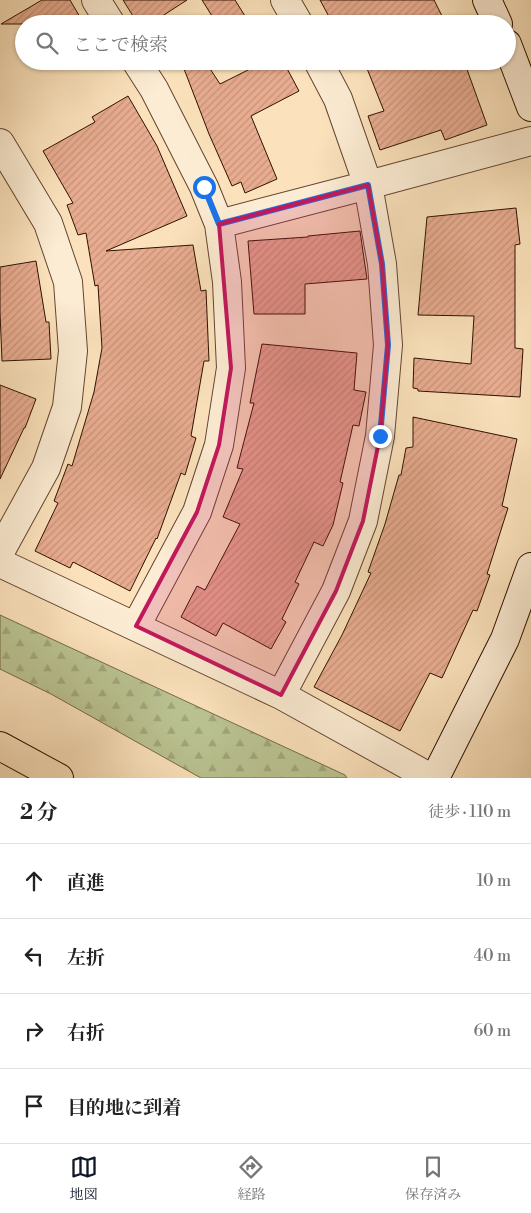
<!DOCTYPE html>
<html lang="ja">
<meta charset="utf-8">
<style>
:root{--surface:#fff;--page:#f6f6f6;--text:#222;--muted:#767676;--line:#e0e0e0;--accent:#111827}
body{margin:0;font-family:"Libre Bodoni","Noto Serif JP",serif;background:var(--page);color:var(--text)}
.stop{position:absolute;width:15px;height:15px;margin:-11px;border:4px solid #1a73e8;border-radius:50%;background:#fff}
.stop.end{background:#1a73e8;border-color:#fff;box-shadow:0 1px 5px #0008}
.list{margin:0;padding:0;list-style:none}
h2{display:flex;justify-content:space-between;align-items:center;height:65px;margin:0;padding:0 20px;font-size:21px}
h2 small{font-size:16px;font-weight:400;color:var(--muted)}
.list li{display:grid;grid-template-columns:32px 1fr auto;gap:15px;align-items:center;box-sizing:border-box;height:75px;padding:0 20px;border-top:1px solid var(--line)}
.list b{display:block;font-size:19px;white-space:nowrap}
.list em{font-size:16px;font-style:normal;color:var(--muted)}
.icon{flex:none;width:28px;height:28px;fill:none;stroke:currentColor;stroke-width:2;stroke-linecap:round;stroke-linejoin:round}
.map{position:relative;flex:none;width:531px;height:778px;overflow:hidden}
.search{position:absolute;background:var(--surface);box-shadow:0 1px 4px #0004;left:15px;right:15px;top:15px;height:55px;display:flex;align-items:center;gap:12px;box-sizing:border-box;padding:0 18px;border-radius:28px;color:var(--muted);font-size:19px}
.sheet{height:365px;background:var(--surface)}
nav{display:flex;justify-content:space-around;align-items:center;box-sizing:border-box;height:70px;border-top:1px solid var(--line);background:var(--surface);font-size:14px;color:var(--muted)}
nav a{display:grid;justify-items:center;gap:2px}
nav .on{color:var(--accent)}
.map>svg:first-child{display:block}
</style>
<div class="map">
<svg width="531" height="778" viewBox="0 0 531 778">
<defs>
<pattern id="forest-firs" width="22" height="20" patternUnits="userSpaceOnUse" patternTransform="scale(1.25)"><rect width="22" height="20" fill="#bbc493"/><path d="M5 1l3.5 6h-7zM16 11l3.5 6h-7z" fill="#a1a77d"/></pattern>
<pattern id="building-hatch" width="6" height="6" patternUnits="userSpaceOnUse" patternTransform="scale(1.25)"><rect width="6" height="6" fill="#e8ac90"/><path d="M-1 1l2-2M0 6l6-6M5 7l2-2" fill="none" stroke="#c7937a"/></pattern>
</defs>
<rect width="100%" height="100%" fill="#fbe2bc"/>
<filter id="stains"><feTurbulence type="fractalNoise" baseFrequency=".004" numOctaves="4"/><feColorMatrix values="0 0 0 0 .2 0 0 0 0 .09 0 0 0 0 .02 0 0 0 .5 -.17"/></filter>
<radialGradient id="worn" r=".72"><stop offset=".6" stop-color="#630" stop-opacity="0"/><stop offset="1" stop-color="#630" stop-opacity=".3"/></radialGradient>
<!-- forest -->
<path fill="url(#forest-firs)" stroke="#766a4a" d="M0,615L345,775L347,778H201L51,694L0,669Z"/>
<!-- building -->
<path fill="url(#building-hatch)" stroke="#301000" d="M42,0H70L84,24H1Z
M123,0H187L150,24H138Z
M202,0H235L250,24H217Z
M320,0H434L446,24H333Z
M181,61H205L220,84L266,61H283L299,91L251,116L277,179L245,193L241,182L232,186L209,134Z
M379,61H464L487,125L445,140L441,130L380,150L368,116L384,111L366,66Z
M128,96L157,146L187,216L106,251L193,245L201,291L206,290L209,361H204L191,436L196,438L185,475L181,473L157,539L156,538L130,591L73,562L70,568L35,551L58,503L54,501L68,464L72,466L94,392L102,348L98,285L95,286L86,233L78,235L67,205L73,203L43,151L95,122L92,117Z
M516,208L520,244L515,245V348L523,349L520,397L418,391V389L413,388L414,358L471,364L474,316L418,315L427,217Z
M360,231L367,279L305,284V314H254L248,241L308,237V236Z
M36,261L46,322H49L51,359L2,361L0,312V267Z
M262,344L357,353L354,390L366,392L359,426L353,425L340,482L343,483L333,525L323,546L314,542L295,582L299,584L282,619L286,622L271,649L223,623L216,636L181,617L197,586L205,590L240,524L223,517L243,469L237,468L254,403H250Z
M0,385L36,399L25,428H24L0,479Z
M413,417L517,439L502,506L508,508L487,574L490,575L477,611L473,610L442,678L430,673L400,731L314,687L342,635L371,573L368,572L385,524L399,475H401L406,448L413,447Z"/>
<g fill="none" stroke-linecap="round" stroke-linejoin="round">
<!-- street casing -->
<g stroke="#63442f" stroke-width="30">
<path id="street" d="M96,0L111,24
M285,0L299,24
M136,61L154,89L204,187L219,224L227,282L231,368L219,445L197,512L136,626
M0,143L48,223L68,282L73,351L67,407L46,468L0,552
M219,224L368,185L531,141
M0,563L281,695L431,778
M281,695L336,591L363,521L380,436L388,345L382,264L368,185L338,99L318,61"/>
</g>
<!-- secondary casing -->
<g stroke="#301000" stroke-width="30">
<path id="secondary" d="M487,0L498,24
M507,44L531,107
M435,778L505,639L531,567"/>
</g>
<!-- highway casing -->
<g stroke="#301000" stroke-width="30">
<path id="highway" d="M0,746L59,778"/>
</g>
<!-- street -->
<use href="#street" stroke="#fcecd3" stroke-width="28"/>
<!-- secondary -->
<use href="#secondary" stroke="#fcecd3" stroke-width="28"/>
<!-- highway -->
<use href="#highway" stroke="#fbe2bc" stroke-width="28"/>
</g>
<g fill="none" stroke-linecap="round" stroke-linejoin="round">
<!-- route -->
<path stroke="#1a73e8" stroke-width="6" d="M204,187L219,224L368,185L382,264L388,345L380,436"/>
</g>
<!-- marked area -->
<path fill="#c2185b" fill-opacity="0.2" stroke="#c2185b" stroke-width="4" stroke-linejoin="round" d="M368,185L382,264L388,345L380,436L363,521L336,591L281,695L136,626L197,512L219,445L231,368L219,224Z"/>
<rect width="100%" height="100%" filter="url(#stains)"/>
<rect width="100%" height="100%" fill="url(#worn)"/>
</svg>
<div class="stop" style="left:204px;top:187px"></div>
<div class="stop end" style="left:380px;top:436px"></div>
<div class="search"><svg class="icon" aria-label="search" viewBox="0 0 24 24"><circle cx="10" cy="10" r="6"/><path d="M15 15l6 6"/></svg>ここで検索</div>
</div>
<section class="sheet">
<h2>2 分<small>徒歩 · 110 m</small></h2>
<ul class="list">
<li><svg class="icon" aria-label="ahead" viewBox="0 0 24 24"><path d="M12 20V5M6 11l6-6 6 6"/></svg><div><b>直進</b></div><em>10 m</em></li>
<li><svg class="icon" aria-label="left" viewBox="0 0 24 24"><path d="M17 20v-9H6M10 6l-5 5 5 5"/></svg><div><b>左折</b></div><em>40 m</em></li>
<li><svg class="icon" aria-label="right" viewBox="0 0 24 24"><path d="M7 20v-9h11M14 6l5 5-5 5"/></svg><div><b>右折</b></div><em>60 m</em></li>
<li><svg class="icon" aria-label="arrive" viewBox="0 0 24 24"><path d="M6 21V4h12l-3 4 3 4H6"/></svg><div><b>目的地に到着</b></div></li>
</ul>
</section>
<nav>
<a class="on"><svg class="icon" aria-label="map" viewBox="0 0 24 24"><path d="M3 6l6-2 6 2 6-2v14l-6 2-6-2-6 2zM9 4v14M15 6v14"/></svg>地図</a>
<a><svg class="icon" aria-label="directions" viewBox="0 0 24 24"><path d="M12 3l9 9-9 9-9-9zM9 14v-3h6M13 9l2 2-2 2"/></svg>経路</a>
<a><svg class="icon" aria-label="saved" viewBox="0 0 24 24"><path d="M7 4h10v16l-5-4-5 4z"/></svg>保存済み</a>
</nav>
